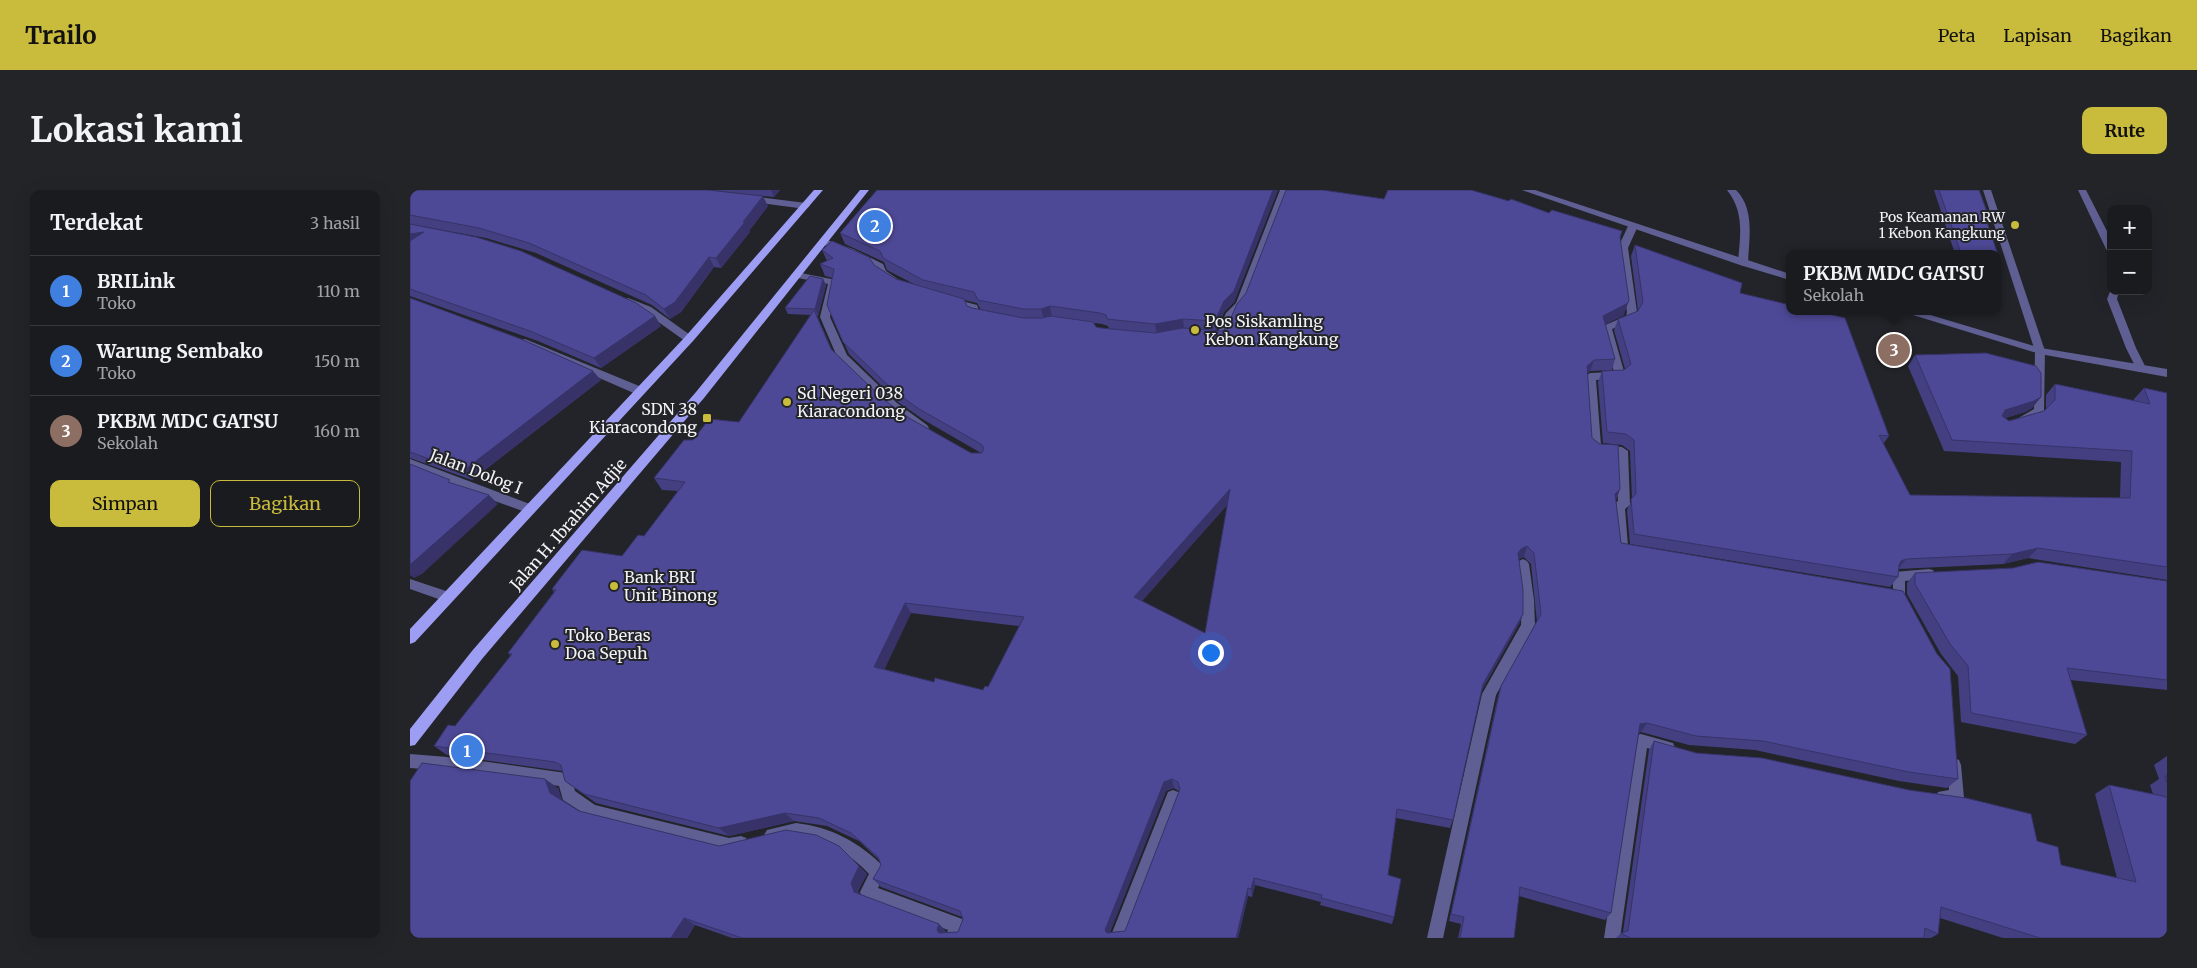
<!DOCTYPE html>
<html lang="id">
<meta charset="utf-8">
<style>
:root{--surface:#1a1b1f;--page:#232428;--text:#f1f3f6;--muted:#9fa1a4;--line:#38393d;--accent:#c9bb3b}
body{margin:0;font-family:Merriweather,serif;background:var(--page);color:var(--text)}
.controls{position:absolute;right:15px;top:15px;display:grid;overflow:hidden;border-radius:10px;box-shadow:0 5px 20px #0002}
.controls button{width:45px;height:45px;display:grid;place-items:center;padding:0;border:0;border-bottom:1px solid var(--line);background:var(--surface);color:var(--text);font:25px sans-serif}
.you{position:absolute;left:800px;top:462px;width:18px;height:18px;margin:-12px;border:4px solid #fff;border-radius:50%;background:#1a73e8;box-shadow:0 0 0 8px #1a73e833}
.badge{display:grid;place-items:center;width:32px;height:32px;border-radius:50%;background:var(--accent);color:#fff;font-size:16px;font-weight:700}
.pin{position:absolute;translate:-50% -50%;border:2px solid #fff;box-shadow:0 1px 5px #0006}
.popup{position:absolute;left:1376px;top:60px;width:215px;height:65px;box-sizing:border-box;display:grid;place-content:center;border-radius:10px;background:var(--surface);filter:drop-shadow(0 1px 4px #0005);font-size:16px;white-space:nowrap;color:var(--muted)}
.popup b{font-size:19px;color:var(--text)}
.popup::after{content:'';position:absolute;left:50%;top:100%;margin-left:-10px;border:10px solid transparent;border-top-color:var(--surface)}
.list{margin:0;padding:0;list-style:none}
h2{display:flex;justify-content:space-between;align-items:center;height:65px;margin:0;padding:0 20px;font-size:21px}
h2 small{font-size:16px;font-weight:400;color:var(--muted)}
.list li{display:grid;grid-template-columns:32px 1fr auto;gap:15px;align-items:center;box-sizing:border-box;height:70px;padding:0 20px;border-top:1px solid var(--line)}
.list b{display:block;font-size:19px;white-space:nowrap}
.list p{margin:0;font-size:16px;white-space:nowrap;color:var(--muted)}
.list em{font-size:16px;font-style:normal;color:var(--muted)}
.actions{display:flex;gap:10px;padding:15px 20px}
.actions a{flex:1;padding:11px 0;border:1px solid var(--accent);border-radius:10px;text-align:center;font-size:18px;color:var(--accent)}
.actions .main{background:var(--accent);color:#111}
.map{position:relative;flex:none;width:1757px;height:748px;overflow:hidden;border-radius:10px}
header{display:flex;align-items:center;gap:30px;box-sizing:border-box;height:70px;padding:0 25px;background:var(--accent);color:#111}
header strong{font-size:24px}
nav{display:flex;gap:28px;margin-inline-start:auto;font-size:18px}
.intro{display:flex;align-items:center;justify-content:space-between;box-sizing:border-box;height:120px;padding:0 30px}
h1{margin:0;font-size:35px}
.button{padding:12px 22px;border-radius:10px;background:var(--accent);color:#111;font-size:18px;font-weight:700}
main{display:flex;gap:30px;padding:0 30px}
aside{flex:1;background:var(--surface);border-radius:10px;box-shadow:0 5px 20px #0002}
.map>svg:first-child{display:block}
</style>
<header>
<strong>Trailo</strong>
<nav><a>Peta</a><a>Lapisan</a><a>Bagikan</a></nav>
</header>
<div class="intro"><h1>Lokasi kami</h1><a class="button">Rute</a></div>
<main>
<aside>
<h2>Terdekat<small>3 hasil</small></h2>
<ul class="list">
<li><span class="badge" style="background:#3f7fe0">1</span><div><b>BRILink</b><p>Toko</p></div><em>110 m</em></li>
<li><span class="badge" style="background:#3f7fe0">2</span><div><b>Warung Sembako</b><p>Toko</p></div><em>150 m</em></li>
<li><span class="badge" style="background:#8d6e63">3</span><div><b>PKBM MDC GATSU</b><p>Sekolah</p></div><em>160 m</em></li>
</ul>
<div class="actions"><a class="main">Simpan</a><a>Bagikan</a></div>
</aside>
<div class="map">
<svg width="1757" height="748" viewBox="0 0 1757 748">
<rect width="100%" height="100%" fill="#232429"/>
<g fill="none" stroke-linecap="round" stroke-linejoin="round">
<!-- minor -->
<path fill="#5f5f93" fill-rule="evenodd" d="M870,0H878L835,114L826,124L815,150L800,149V145L807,144L816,123L826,113Z
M1317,0H1326C1345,19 1339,48 1338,73L1333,76L1328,73C1330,45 1335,23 1317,0Z
M1573,0H1581L1635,161L1634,221L1633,224L1611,234L1607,233L1605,230L1624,219L1625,161Z
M1668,0H1676L1701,49V62L1696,59Z
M339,6L396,13L400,16L396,19L336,11V7Z
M1223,33L1228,36L1218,58L1227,122L1224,130L1202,139L1215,185L1210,189L1186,190L1191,255L1212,257L1218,261L1220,315L1215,319L1218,356L1226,359L1228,362L1226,365L1222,367L1208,363L1206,360L1203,315L1208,311L1206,265L1186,263L1180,259L1175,187L1180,183L1204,182L1191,137L1216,126L1217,122L1208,58L1218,36Z
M414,49L443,59L473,74L476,81L489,90L487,92H481L468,84L465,77L437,63L411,54L409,52Z
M386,82L426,90L428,92L420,127L437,165L487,213L517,235L519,238L517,241H509L479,219L428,169L410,127L418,94L383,87L381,85Z
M1701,99V101H1709L1707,109L1726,158L1737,180L1736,182H1728L1716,158L1697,109Z
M218,108L241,117L283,147V151H275L233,121L215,113L213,111Z
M541,108L567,115L570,123L580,127L575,130L562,127L559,119L538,113L536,111Z
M115,149L234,198L235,201L234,204H226L111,154V150Z
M0,269L125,316L127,319L121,324L68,305L0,278Z
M1113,369L1117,371L1119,374L1124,410L1125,435L1086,505L1033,748H1017L1072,504L1111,435L1112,410L1107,374L1109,371Z
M1519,379L1523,380L1525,384L1523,388L1495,391V405L1494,409H1484L1482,386L1484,382Z
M0,389L42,403L43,407L42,411L37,412L0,399Z
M1231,544L1263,553L1265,558L1263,563L1258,564L1237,558L1210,748H1194L1224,550L1226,545Z
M0,564L50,568L156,583L161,585L165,601L185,615L319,648L331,646L336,648L339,653L336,658L319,662L181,628L153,610L149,596L50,582L0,578Z
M1544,568L1549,570L1551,575L1554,608L1552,613C1544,616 1536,615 1528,612L1526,607L1528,602L1539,600L1537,575L1539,570Z
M763,600L768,602L770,607L716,748H700L756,607L758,602Z
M386,633C421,637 449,652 474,677L476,682L468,698L555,730L557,736L552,748H535L538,740L452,708L450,702L459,684C440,664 412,645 383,647C374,648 366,654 357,650L354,645L357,640Z"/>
<!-- tertiary -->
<path fill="#5f5f93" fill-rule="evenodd" d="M1112,0H1125L1380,84V90L1330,75Z
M1490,121H1507L1631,158L1757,179V187L1630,164Z"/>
<!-- primary -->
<path fill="#9d9df3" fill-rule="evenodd" d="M404,0H413L283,151L5,452L0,454V439L275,147Z
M450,0H459L294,208L72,469L5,555L0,556V539L62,461L286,202Z"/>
</g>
<!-- wall -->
<path fill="#433f81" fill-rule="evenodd" d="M0,0L358,16L339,41L340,42L311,78L304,77L271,122L260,129L242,115L126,63L76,48L0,34Z
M300,0H370L364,7Z
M467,0H868L824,112L814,122L806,141H811L816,139L974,9L1139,23L1212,41L1210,48L1214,125L1195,134L1205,169L1202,180L1180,181L1177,184L1182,248L1210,299L1206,310L1211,353L1548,589L1537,598L1489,591L1345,560L1279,555L1231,542L1229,543L1201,723L1195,730L1109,706L1104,748H1048L1051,734L1039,731L1088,506L1091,496L1127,432L1121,374L1114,367L1109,369L1113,424L1109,434L1071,501L1043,630L1040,638L986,628L978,685L984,727L982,734L910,715L911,712L845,695L842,707L838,706L828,748H322L285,735L277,748H0L148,598L152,610L169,621L309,656L449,676L457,684L448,701L449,704L536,741L535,742H548L553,729L552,727L471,697L463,689L471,675L469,670L449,651L417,636L384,631L319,646L186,613L155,591L152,581L37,565L24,556L45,536L101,466L98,463L144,402L142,399L212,366L234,346L268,301L252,300L244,288L283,250L329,232L401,125L378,124L375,118L413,89L416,95L408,126H407L422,160L473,209L499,228L561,263H571L514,230L488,212L439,164L417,115L423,88L415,86L410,74L417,71L412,60L464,75L486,89L504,94L477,80L474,72L435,54L430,43ZM554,110L567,113L571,120L562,118L557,116ZM684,133L692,134L698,136L699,139L686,137ZM818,314L795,443L732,411ZM501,423L609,436L578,497L573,500L524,492L474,479ZM764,598L769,601L715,741L700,742L756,601Z
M1524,0H1569L1580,30L1577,34L1589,68L1588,70V64H1545Z
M0,34L251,136L191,178L128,151L0,106Z
M1225,55L1330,103L1479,246L1473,254L1500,305L1710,308L1711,272L1534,261L1498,176L1505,165L1631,207L1622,218L1615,222L1595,228L1599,231L1634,221L1636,219V205L1645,194L1724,211V209L1734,198L1757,203V390L1618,368L1593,374L1488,379V387L1480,397L1220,354L1217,320L1222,309L1220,261L1212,255L1193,253L1188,192L1192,181L1214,180L1215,179L1204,140L1208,129L1228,121L1221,66Z
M0,108L191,190L62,290L0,268Z
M1505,383L1757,391V500L1660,490L1677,545L1665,554L1551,532L1548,486L1531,464L1497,404V393Z
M1244,551L1286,563L1627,651L1651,675L1707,688L1685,604L1699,595L1743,604L1740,595L1749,589L1744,575L1757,566V748H1593L1530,728L1528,744L1521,748H1206L1211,743L1213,742L1239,560Z"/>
<!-- shaded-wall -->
<path fill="#373369" d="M361,0H370L364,7Z
M863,0H868L824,112L814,122L806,142L805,131Z
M353,6L358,16L339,41L340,42L311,78L306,68Z
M14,42L0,55V44Z
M299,67L304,77L271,122L260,129L254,119Z
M413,89L416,95L408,126L405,119Z
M1218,113L1214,125L1189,138L1193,126Z
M640,116L642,127L634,130L631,119Z
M245,126L251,136L191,178L184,168Z
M773,129L774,140L747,145L745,134Z
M1184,170L1180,181L1173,187L1177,176Z
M183,181L191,190L62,290L53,281Z
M1631,207L1622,218L1615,222L1586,231L1595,220Z
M820,299L821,310L726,418L724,407Z
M1210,299L1206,310L1205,304Z
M79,305L88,314L12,384L4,388L0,385V375Z
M1117,356L1114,367L1108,369V363L1111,359Z
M1628,358L1618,368L1593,374L1602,364Z
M1496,369L1488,379L1482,381L1491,371Z
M495,413L501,423L471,487L464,477Z
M1113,424L1109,434L1070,504L1073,494Z
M1237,533L1231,542L1225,544L1230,534Z
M135,589L148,598L152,612L140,603Z
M762,589L764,598L756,601L698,747L695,740L754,592Z
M375,623L384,631L319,646L309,638Z
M449,676L457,684L448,701L451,710L444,702L441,693Z
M844,688L845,695L842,707L841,699Z
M838,698V706L828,748H826Z
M274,728L285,735L277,748H261Z
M529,734L536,741L533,747L527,740Z"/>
<!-- building -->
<path fill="#4e4996" stroke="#373369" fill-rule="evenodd" d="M0,0H298L353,6L333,32H335L306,68L299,67L265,112L254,119L236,105L119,53L69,38L0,25Z
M467,0H863L824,101L814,111L805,131L773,129L745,134L697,129L696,125L690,123L640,116L631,119H613L568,110L564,102L513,90L473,68L470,61L430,43Z
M876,0H913L974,9L978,0H1061L1099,11L1101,9L1139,23L1142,20L1212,41L1210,47L1219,110L1218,113L1193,126L1205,169L1184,170L1177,176L1182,248L1190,254L1208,255L1210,299L1205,304L1211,353L1493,401L1527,464L1540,479L1548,589L1499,582L1353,551L1286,546L1237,533L1230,534L1201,723L1110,697L1104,748H1050L1054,727L1041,724L1091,496L1131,424L1124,363L1117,356L1111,359L1108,363L1113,400V424L1073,494L1043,630L987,619L978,685L991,689L984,727L911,708L912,705L844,688L841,699L838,698L826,748H332L274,728L261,748H0V591L12,573L135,589L140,603L169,621L309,656L376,640L406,645L429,656L449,676L441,693L444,702L529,734L527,740L529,743L548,742L553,729L550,721L463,689L471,675L468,667L441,643L409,628L375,623L309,638L174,604L155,591L151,575L145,572L24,556L38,535L45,536L102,464L98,463L146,400L142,399L172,360L212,366L228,345L234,346L275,292L244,288L274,250H283L299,229L329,232L404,120L421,159L473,209L499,228L561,263H572L574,258L571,254L509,219L483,200L433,152L417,115L424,79L410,74L423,68L412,60L422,51L459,67L464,75L486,89L554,109L557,116L562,118L613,128H632L641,126L683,132L686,137L691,138L745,143L773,138L811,141L816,139L827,114L836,103ZM820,299L795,443L724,407ZM495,413L614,427L578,497L575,496L573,500L525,488L524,492L464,477ZM762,589L768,592L770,599L715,741L697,743L695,740L754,592Z
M1529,0H1569L1580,30L1576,29L1589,68L1588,67V64H1559L1551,63Z
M0,34L66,47L111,61L226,113L245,126L184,168L120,141L0,99V51L14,42L0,44Z
M1225,55L1332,93L1330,103L1380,115V121H1406L1435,128L1479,246L1469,245L1500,305L1720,308L1722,261L1542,250L1505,165L1576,163L1626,176L1631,183V207L1624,211L1595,220L1592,226L1599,231L1634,221L1645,210V194L1740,214L1734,198L1757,203V377L1628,358L1602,364L1496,369L1491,371L1489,375L1488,387L1224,344L1221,309L1226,304L1224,250L1216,244L1197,242L1192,181L1214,180L1221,174L1208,129L1228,121L1233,112Z
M400,86L413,89L405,119L375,118Z
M0,108L111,149L183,181L53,281L0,262Z
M0,274L40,290L38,292L79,305L0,375Z
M1628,372L1757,391V490L1657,478L1677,545L1561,523L1558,476L1540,454L1505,394V383L1603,378Z
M1244,551L1286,563L1352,568L1499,600L1556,608L1621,624L1627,651L1648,657L1651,675L1726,692L1699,595L1757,607V748H1630L1531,717L1528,744L1515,738L1514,748H1220L1211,743L1218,741Z
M1755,586H1757V593Z"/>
<!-- markers -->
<g fill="#c9bb3b" stroke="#232429" stroke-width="2">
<circle cx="1605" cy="35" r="5"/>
<circle cx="785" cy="140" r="5"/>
<circle cx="377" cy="212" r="5"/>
<rect x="292" y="223" width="10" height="10" rx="2.5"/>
<circle cx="204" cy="396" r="5"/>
<circle cx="145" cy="454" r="5"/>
</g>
<g text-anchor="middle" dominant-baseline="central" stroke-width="4" stroke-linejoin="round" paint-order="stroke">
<!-- far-poi labels -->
<g font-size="14" fill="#f2f2f5" stroke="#232429" text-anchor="end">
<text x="1595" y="27">Pos Keamanan RW<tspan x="1595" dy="16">1 Kebon Kangkung</tspan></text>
</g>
<!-- poi labels -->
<g font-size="16" fill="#f2f2f5" stroke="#232429" text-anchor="start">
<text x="795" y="131">Pos Siskamling<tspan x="795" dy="18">Kebon Kangkung</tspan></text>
<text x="387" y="203">Sd Negeri 038<tspan x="387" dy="18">Kiaracondong</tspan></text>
<text x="287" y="219" text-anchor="end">SDN 38<tspan x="287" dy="18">Kiaracondong</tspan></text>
<text x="214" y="387">Bank BRI<tspan x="214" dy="18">Unit Binong</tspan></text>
<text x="155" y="445">Toko Beras<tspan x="155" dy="18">Doa Sepuh</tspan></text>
</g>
<!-- street labels -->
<g font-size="16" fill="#f2f2f5" stroke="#232429">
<text transform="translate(66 281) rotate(21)">Jalan Dolog I</text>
<text transform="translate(158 334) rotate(-49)">Jalan H. Ibrahim Adjie</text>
</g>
</g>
</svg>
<div class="controls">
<button>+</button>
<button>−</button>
</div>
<div class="you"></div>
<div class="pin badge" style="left:57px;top:561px;background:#3f7fe0">1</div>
<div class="pin badge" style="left:465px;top:36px;background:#3f7fe0">2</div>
<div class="pin badge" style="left:1484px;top:160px;background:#8d6e63">3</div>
<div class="popup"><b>PKBM MDC GATSU</b>Sekolah</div>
</div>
</main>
